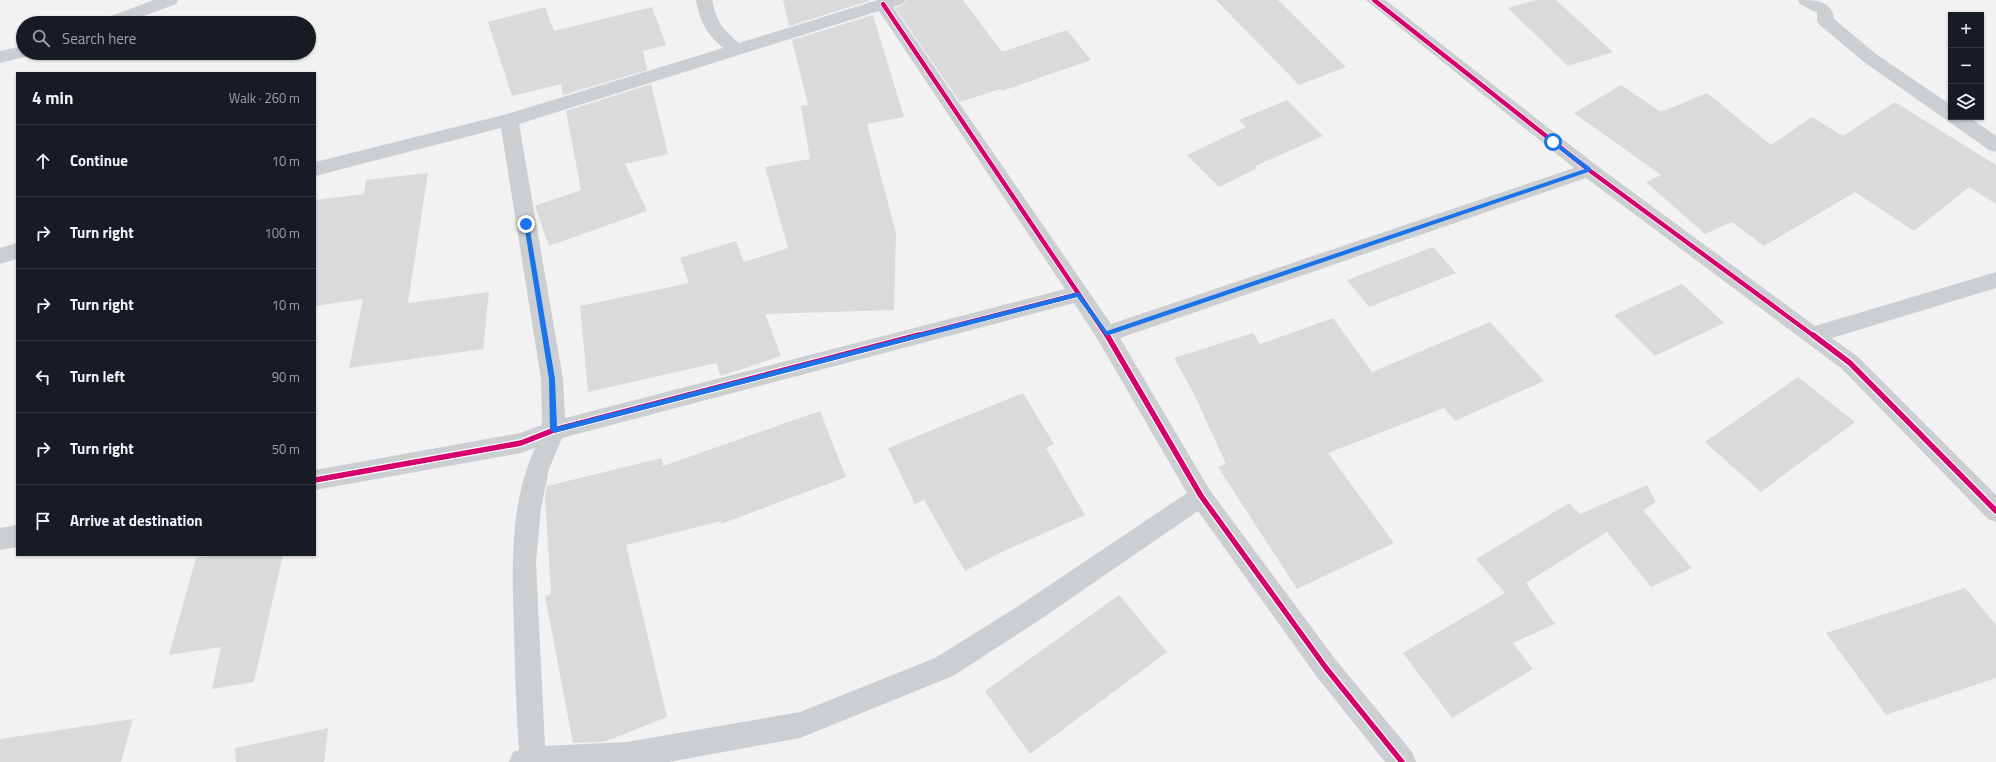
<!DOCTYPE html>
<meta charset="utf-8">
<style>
:root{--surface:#171b24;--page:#20242c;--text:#f1f3f6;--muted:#9ea1a6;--line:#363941}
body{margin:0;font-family:"Titillium Web",sans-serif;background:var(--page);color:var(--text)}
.controls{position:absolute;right:12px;top:12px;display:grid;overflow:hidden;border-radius:0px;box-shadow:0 1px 3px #0004}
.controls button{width:36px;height:36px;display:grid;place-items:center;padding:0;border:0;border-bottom:1px solid var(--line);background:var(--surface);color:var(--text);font:20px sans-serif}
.stop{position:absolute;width:12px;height:12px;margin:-9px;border:3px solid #1a73e8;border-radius:50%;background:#fff}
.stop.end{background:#1a73e8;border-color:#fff;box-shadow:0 1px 4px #0008}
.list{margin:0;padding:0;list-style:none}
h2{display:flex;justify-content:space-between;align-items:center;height:52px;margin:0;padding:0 16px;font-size:17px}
h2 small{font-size:13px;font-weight:400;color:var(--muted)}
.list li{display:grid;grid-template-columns:26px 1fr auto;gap:12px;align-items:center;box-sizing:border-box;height:72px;padding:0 16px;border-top:1px solid var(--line)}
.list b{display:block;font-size:15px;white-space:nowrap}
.list em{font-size:13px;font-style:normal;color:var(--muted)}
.icon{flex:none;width:22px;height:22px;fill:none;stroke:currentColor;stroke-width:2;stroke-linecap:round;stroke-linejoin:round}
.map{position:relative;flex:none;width:1996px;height:762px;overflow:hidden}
.search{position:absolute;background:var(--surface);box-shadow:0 1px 3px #0004;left:16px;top:16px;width:300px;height:44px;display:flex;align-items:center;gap:10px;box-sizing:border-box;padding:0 14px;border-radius:22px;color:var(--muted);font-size:15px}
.panel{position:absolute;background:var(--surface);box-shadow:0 1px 3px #0004;left:16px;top:72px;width:300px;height:484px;border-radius:0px}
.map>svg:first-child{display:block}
</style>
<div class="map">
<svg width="1996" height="762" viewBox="0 0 1996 762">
<rect width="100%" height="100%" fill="#f3f2f2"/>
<!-- building -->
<path fill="#d9dadb" d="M783,0H868L869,1L789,26Z
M906,0H963L1002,52L1067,30L1091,60L1002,91L1000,89L960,102L895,8L903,5Z
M1216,0H1278L1346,67L1299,85Z
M1536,0H1556L1613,52L1568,66L1508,8Z
M545,7L554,31L652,7L666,45L643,51L647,70L563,95L561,84L512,96L488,22Z
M873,15L904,117L867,124L896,233L894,310L765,314L781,356L721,376L716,363L588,392L580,306L689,283L680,258L736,241L744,262L788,248L765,167L810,159L801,106L808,105L792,40Z
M651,84L668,154L625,164L647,211L549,246L535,206L581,190L566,111Z
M1621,85L1661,112L1707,93L1771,145L1812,117L1843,136L1895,102L1996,165V204L1969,187L1914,231L1855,192L1764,246L1732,222L1705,234L1646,182L1661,175L1574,113Z
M1287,100L1323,136L1255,166L1257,168L1219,187L1187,155L1246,127L1239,120Z
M428,173L408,303L489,292L483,349L349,368L363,299L315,306V200L364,194L366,180Z
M1433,247L1456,273L1369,307L1347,280Z
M1682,284L1724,323L1655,356L1614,315Z
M1333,318L1372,372L1490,322L1544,381L1455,421L1444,408L1328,453L1394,543L1297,589L1218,467L1226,464L1193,392L1174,358L1253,333L1260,344Z
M1798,377L1855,422L1761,492L1705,442Z
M1023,393L1054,444L1046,448L1085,515L1002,552L965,571L924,500L915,504L888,448Z
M820,411L846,477L721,524V521L626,545L667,717L604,742L573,743L545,596L551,594L545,498L547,486L662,458L663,466Z
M1647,485L1656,502L1643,510L1692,568L1651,587L1607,532L1526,583L1555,624L1513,643L1533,669L1452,718L1403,653L1505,593L1476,559L1569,503L1580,514Z
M219,555H283L254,682L212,689L221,647L169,655L196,558Z
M1965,588L1996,625V678L1886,715L1826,633Z
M1119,595L1167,652L1030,754L985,691Z
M133,719L121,762H0V739Z
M328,728L324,762H236L235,748Z"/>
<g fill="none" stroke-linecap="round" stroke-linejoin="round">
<!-- street -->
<path fill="#cbcfd2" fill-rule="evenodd" d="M154,0H178L176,4L125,23H100L103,19Z
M696,0H712C717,22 721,28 739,43L878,0H905L903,4L893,7L1111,324L1574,168L1366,0H1385L1596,165L1815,326L1996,272V288L1832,338L1858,357L1996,495V522L1988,519L1842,369L1586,178L1120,338L1209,489L1335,659L1412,752L1416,762H1385L1317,677L1198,511L1038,621L953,676L800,738L669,762H509L513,752L519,750C516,710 515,671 514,631C512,569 509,505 535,448L521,453L315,490V470L520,433L542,425L541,379L501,128L315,176V162L507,114L723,48C706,33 700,22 696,0ZM879,11L1065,289L565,418L563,379L519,124ZM1074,303L1098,340L1187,493L1020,605L935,658L800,712L627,742L545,746L536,563L541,508L549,469L562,438Z
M1798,0C1815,0 1832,0 1834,19L1876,54L1951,105V117H1969L1996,136V152L1989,150L1864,62L1820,25L1817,21V13L1800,4Z
M23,46V53H31L29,56L0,63V51Z
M17,243V259L0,264V248Z
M17,525V547L0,550V528Z"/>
<!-- cycleway-far1 casing -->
<g stroke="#fff" stroke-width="6">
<path id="cycleway-far1" d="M1374,0L1589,170L1814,336
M883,4L1107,336
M915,336L1079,294"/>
</g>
<!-- cycleway casing -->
<g stroke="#fff" stroke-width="8">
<path id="cycleway" d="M1107,335L1201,496L1326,668L1402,762
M1813,335L1850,363L1996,511
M315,480L521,443L554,430L919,335"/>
</g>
<!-- cycleway-far1 -->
<use href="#cycleway-far1" stroke="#d6006c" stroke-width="4.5"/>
<!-- cycleway -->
<use href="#cycleway" stroke="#d6006c" stroke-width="5.5"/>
</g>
<!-- route -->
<path fill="#1a73e8" d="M1553,140L1591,168V171L1106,336L1077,297L554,433L550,430L549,379L524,224L526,221L529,224L555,379L557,427L1079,292L1107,331L1585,169L1551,143V142Z"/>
</svg>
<div class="controls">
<button>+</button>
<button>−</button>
<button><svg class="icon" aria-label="layers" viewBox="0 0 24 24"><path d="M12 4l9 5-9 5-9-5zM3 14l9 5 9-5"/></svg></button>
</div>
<div class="stop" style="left:1553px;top:142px"></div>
<div class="stop end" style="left:526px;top:224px"></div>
<div class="search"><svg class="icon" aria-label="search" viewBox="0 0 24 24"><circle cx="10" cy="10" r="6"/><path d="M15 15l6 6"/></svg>Search here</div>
<section class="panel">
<h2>4 min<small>Walk · 260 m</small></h2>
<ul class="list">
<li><svg class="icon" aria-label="ahead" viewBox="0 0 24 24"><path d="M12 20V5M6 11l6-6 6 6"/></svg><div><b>Continue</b></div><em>10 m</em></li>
<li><svg class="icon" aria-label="right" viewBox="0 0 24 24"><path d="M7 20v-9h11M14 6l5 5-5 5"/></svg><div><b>Turn right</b></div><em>100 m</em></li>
<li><svg class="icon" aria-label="right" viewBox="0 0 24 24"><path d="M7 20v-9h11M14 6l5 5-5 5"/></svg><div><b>Turn right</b></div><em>10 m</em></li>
<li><svg class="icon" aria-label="left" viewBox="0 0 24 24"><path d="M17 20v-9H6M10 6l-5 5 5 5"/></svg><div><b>Turn left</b></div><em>90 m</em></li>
<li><svg class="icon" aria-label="right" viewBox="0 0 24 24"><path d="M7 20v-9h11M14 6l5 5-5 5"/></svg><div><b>Turn right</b></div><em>50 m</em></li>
<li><svg class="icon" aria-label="arrive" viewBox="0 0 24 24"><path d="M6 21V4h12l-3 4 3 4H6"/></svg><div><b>Arrive at destination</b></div></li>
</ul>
</section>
</div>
